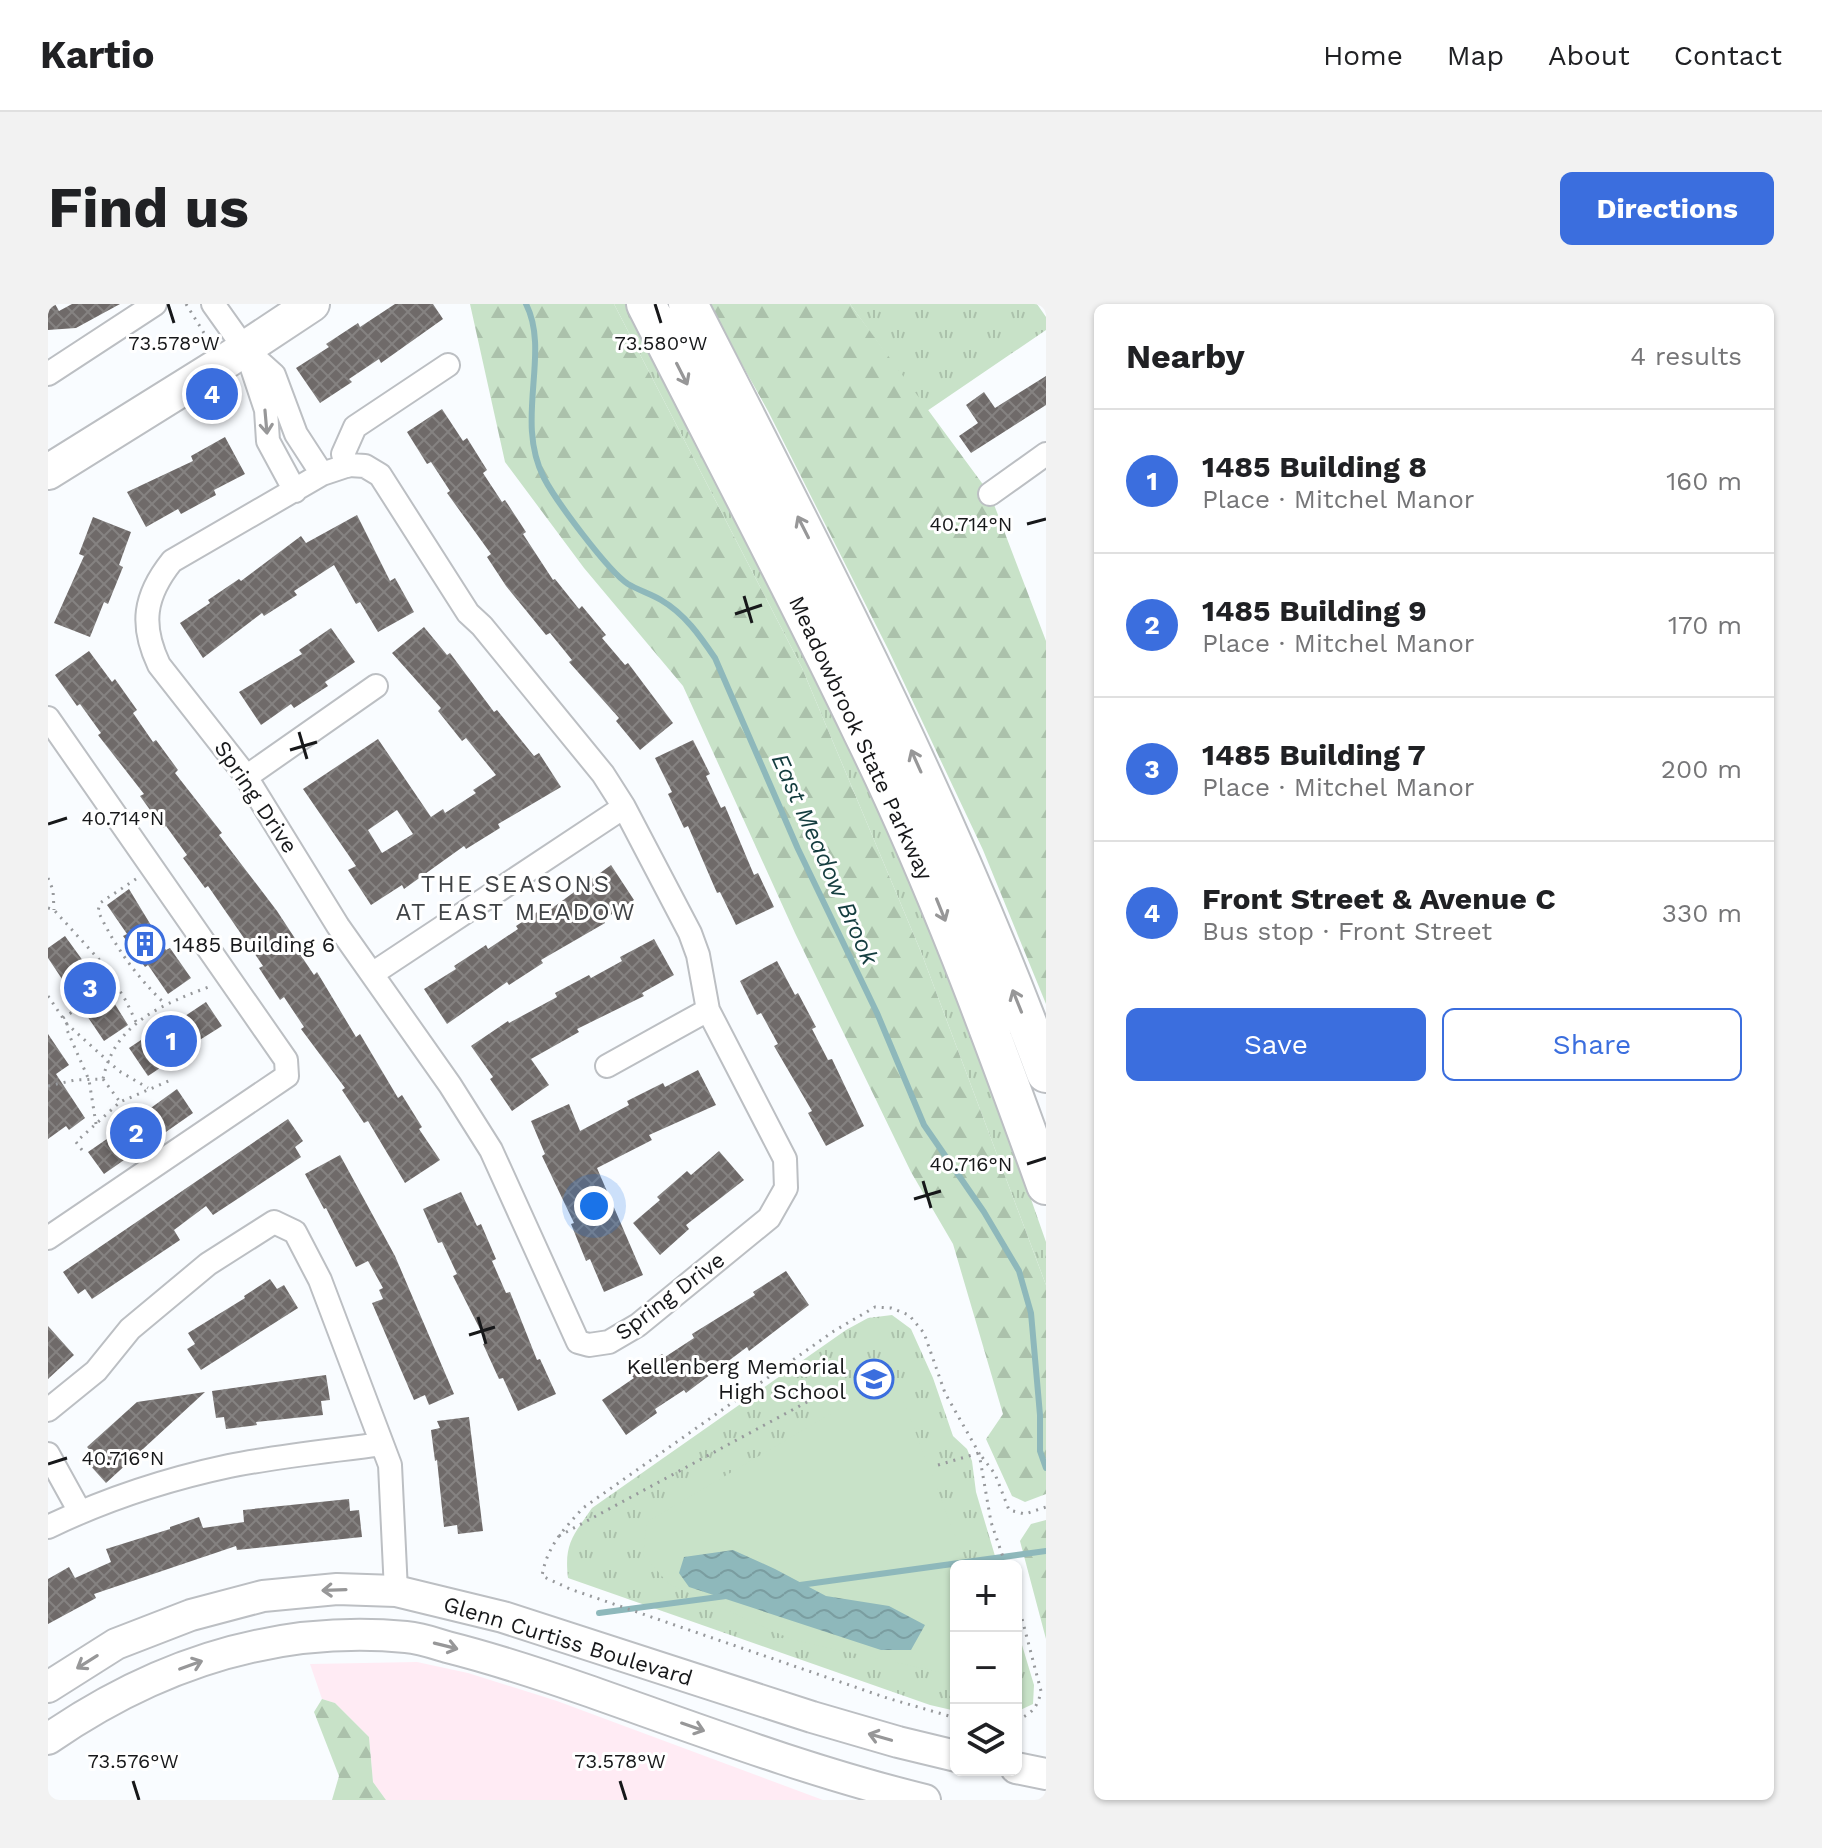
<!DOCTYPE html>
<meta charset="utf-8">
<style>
:root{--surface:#fff;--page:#f2f2f2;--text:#202124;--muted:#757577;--line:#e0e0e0;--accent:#3b6ede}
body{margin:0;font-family:"Work Sans",sans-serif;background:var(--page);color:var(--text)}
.controls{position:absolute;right:24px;bottom:24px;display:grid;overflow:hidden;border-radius:12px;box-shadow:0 2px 6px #0004}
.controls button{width:72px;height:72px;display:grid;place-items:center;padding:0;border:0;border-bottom:2px solid var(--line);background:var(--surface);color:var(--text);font:40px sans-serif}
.you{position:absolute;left:546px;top:902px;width:28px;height:28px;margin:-20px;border:6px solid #fff;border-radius:50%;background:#1a73e8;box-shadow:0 0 0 12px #1a73e833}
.badge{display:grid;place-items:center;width:52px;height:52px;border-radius:50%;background:var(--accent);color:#fff;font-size:26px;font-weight:700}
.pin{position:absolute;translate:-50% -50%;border:4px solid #fff;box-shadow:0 2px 8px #0006}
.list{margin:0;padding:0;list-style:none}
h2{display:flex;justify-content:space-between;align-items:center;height:104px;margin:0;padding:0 32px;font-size:34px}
h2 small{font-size:26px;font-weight:400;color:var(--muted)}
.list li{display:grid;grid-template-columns:52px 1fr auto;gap:24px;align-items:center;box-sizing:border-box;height:144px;padding:0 32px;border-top:2px solid var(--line)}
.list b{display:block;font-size:30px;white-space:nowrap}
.list p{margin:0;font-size:26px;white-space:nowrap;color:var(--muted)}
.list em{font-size:26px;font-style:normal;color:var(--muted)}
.actions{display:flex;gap:16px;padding:24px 32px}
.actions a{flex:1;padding:18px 0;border:2px solid var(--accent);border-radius:12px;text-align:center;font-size:28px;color:var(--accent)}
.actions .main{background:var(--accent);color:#fff}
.icon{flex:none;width:44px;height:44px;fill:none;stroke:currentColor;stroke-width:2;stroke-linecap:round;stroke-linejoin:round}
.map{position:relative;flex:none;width:998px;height:1496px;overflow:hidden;border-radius:12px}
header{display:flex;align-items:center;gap:48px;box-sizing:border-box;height:112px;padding:0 40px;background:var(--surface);border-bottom:2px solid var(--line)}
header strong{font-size:38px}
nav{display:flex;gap:44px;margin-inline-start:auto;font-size:28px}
.intro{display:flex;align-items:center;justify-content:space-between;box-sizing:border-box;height:192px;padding:0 48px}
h1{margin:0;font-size:56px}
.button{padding:20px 36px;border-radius:12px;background:var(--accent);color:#fff;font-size:28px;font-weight:700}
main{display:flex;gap:48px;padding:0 48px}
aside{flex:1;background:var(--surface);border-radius:12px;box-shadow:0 2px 6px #0004}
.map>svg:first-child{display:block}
</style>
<header>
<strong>Kartio</strong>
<nav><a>Home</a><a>Map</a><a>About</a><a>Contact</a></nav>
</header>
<div class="intro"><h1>Find us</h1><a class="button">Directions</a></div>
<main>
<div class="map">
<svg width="998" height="1496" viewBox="0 0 998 1496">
<defs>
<pattern id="grass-tufts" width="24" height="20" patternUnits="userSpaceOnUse" patternTransform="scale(2)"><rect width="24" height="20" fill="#c8e2c8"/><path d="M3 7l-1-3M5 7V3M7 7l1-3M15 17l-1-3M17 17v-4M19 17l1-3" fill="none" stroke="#abc1ab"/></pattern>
<pattern id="forest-firs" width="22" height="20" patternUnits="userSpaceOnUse" patternTransform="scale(2)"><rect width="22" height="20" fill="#c8e2c8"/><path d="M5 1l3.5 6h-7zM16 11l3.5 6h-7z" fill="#abc1ab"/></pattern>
<pattern id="water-waves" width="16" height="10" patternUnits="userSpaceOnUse" patternTransform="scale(2)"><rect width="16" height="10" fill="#8eb8bb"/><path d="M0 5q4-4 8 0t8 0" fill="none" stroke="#7a9da0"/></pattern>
<pattern id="building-cross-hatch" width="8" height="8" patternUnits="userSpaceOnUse" patternTransform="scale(2)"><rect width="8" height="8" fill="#6f6a69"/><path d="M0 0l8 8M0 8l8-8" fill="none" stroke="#858281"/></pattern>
</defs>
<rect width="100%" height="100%" fill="#f9fcff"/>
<!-- commercial -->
<path fill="#ffebf4" d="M369,1358L420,1369L509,1397L775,1496H338L325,1478L321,1433L287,1399L274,1395L262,1360Z"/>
<!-- grass -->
<path fill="url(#grass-tufts)" d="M566,0H579L756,339L870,596L948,795L998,938V981L873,648L754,364Z
M802,0H989L998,13V26L879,107Z
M844,1011L863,1025L885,1074L905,1132L919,1145L924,1157L928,1188L950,1262H908V1407L882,1401L520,1274C516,1239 525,1232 544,1204L798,1026L820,1014Z
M968,1321L986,1381L985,1400L968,1408Z"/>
<!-- forest -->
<path fill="url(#forest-firs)" d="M422,0H566L754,364L873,648L998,981V1190L977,1198L964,1192L938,1135L955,1110L905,940L863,868L747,629L635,382L536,264L457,158Z
M660,0H802L942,190L998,337V700L935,546L840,345L720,107Z
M998,1216V1335L972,1237L983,1220Z
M274,1395L287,1399L321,1433L325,1478L338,1496H284L291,1472L266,1408Z"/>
<!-- pitch -->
<path fill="#c8e2c8" d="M835,1079L852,1088L916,1255L917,1262H908V1369H896L745,1336L621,1280L595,1251L599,1218Z"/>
<!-- water -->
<path fill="url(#water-waves)" d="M685,1246L727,1265L778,1292L841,1302L877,1321L863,1346H833L641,1283L631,1269L636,1253Z"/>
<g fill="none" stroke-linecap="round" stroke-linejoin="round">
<!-- stream -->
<path stroke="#8eb8bb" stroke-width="6" d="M478,0C503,49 466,116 496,174C508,197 560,267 580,280C590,286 603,290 613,296C637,310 652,332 667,354L750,545L829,709L876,821L936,908L971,967L983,1009L992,1111V1147L998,1164
M752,1281L998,1247
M551,1309L678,1292"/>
</g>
<!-- building -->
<path fill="url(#building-cross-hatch)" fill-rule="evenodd" d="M0,0H7L11,7L24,0H72L28,24L0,26Z
M347,0H385L395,15L333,59L331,55L301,75L304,78L272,99L248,64L281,43L278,40L310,19L312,23Z
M998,72V101L923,149L911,132L930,119L918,101L936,88L947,104Z
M394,105L415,137L419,134L439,166L435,169L454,198L457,196L478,228L475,230L505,276L507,275L531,305L534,302L558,331L554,334L577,361L580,359L625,419L592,446L568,417L571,414L521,358L524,356L502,329L498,331L458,282L439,253L443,250L399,189L402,187L383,158L379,160L359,128Z
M177,133L197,170L166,186L168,191L133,210L130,205L98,223L79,188L145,157L143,152Z
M309,211L342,277L347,274L366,308L330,328L312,298L308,300L286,261L246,287L249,291L216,312L214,309L155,354L132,319L162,299L160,296L191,275L193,277L253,232L258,239Z
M45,213L83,228L71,261L75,263L60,300L56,298L42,333L6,319L36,252L31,250Z
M376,323L399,351L402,349L446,408L449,406L486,452L491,449L513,483L450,520L452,524L418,545L416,542L356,585L354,581L323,601L300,566L308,562L255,485L330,435L383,513L395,505L397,509L428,489L425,486L448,471L418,434L414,437L390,407L393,404L344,349ZM349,506L365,530L334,549L320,526Z
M283,324L307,358L277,378L280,382L246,404L243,400L213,421L191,388L254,350L251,346Z
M41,347L64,378L67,375L89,406L85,409L105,438L108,436L130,466L127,469L174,529L171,531L229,607L250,639L246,641L266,671L269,668L308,733L312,730L350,794L354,791L374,823L371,825L392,856L357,879L320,817L316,819L294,786L297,784L253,725L256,723L236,693L232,696L211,664L215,662L189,624L160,582L157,584L135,554L139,551L118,522L115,524L92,492L96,490L50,431L53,429L32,400L29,402L7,371Z
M645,436L662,470L658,472L673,504L677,502L706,571L710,569L726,603L688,621L672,588L669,589L640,522L636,524L620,490L624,488L607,454Z
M563,561L586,596L555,616L557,619L493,656L495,659L461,681L459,678L399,720L376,685L408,665L406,662L438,641L440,645L470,625L468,622L500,601L503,605Z
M81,585L118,646L122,644L143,674L120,690L100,661L97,663L75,632L79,630L59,601Z
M17,632L38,661L41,659L80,721L56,737L35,706L39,704L19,676L16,678L0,654V644Z
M606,635L626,671L594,689L596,692L529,725L531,728L483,755L501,781L464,807L442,775L445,773L423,742L460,717L461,719L509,693L507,689L541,671L543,674L574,657L572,653Z
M729,657L747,691L750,689L768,723L764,725L780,756L784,755L816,822L778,842L760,809L764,807L726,742L730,740L713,709L709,711L692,677Z
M158,698L174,722L142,742L140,739L112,757L115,762L100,772L81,744L126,714L128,718Z
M0,730L21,761L8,770L37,814L21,826L18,822L0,835Z
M650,766L668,801L601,831L604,836L549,864L595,971L556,988L542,955L538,957L523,920L526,919L494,852L497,850L483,817L521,800L532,827L581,801L579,797L615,779L617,783Z
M129,785L145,809L115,830L112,826L84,846L86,849L56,870L40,848L69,828L67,824L98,803L100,806Z
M240,815L255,837L247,843L253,853L165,911L158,902L126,926L132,936L44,995L37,985L30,990L15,968Z
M671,847L696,876L638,921L641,925L612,951L585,919L612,896L609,893L639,867L643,871Z
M292,851L347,952L406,1090L381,1101L377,1091L366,1096L324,999L335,995L331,986L335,984L320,957L308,963L278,904L276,905L257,870Z
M413,888L429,922L433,920L448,955L444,957L458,989L462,988L489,1056L492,1055L508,1090L470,1107L455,1074L451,1075L435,1040L439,1039L405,972L409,970L394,938L390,939L375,905Z
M738,967L761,1001L701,1047L699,1043L638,1089L636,1086L607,1105L609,1109L578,1131L554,1096L586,1074L583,1071L614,1050L617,1053L646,1034L644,1030L707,991L705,988Z
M222,975L229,985L236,981L250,1004L153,1066L139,1045L147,1040L140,1029L197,994L196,992Z
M0,1022L26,1051L0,1075Z
M278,1071L282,1096L273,1097L275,1111L208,1118L209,1121L178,1125L176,1113L168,1114L164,1087Z
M157,1088L58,1179L40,1159L47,1152L39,1143L89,1098Z
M421,1113L435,1227L410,1230L409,1221L396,1223L389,1156L387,1157L383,1126L392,1124L389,1117Z
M301,1195L302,1207L311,1206L314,1233L189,1246L188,1242L46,1290L48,1294L0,1320V1275L21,1263L27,1274L63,1258L58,1245L122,1225V1223L151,1213L155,1224L196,1218L195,1206Z"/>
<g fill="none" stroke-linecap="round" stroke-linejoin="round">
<!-- street casing -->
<g stroke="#bcbfc3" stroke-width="26">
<path id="street" d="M165,0L197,45L226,71L248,130L274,170
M198,46L218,106L220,137L247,187
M0,70L107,0
M301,161L317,162L332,171L420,309L434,322L555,470L576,503L642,629L650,651L660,706L737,855L738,884L721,914L590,1021L561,1038L541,1041L530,1038L443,846L402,781L290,622L195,468L111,361C92,321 96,292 124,257L274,170Z
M299,162L295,150L307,123L400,61
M942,190L998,150
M0,414L238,756L239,772L0,934
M198,473L328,382
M324,670L576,503
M559,762L660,706
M0,1106L48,1067L82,1025L160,960L226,918L247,928L272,976L342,1161L348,1287
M0,1150L32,1208
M0,1223C56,1196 120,1175 181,1162C231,1152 283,1147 334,1140"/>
</g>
<!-- secondary casing -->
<g stroke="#bcbfc3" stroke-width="34">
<path id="secondary" d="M0,1383L68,1340L143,1311L215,1292L289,1285L348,1287L455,1313L764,1413L850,1438L908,1452
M0,1435C107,1361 227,1321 358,1333C372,1334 386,1339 399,1343C447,1355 492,1370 538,1386C649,1425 762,1468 877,1496
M968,1464L998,1470"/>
</g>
<!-- primary casing -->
<g stroke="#bcbfc3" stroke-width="38">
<path id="primary" d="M0,168L175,59L264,0"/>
</g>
<!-- highway casing -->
<g stroke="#bcbfc3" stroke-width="42">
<path id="highway" d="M598,0C670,142 745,283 814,427C886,573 943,728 998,881
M640,0C769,252 900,503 998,769"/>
</g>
<!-- path -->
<path stroke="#97999c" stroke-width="3" stroke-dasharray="2 6" stroke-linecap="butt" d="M138,0L161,37
M0,574L5,586L6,606
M88,575L52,599L50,607C67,643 88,672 117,700
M0,604L6,606L56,661L78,697L88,718
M0,692L19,720
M15,714L35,701
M55,775L72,798
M0,782L27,776L55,775C67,718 114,701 163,682
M48,820L41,776L19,726V720L71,767L100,784
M34,846L28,838L72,798L123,776
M890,1161L931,1149L947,1170L961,1206L977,1210L998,1203
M511,1232L796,1078
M968,1292L993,1387C990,1403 983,1411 968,1416
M908,1414L839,1394L522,1285L494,1272C499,1242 516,1225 535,1204L786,1027L827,1003L843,1004L861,1011L876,1029L897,1089L931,1149L943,1218L958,1262"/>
<!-- street -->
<use href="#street" stroke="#fff" stroke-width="22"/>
<!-- secondary -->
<use href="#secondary" stroke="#fff" stroke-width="30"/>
<!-- primary -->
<use href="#primary" stroke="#fff" stroke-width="34"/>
<!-- highway -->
<use href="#highway" stroke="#fff" stroke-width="38"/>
</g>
<!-- one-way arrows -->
<defs><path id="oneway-shaft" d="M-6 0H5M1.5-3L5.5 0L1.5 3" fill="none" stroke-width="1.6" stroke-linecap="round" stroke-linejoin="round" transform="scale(2)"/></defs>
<g stroke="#979798">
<use href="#oneway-shaft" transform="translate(634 70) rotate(63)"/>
<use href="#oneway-shaft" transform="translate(218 118) rotate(85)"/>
<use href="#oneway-shaft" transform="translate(755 223) rotate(-117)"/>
<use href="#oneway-shaft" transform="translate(868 457) rotate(-114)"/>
<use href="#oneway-shaft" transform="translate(893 606) rotate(68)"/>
<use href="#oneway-shaft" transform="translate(969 697) rotate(-112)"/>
<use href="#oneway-shaft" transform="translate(286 1286) rotate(178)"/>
<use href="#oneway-shaft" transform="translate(398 1342) rotate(14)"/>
<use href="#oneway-shaft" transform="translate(39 1358) rotate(148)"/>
<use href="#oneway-shaft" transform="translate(143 1361) rotate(-20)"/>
<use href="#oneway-shaft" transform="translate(645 1423) rotate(19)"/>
<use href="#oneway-shaft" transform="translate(832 1433) rotate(-164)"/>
</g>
<!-- ticks -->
<path fill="none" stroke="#17181a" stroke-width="3" d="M120,0L126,19M607,0L613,19M979,220L998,215M696,292L704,319M687,310L714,301M251,428L259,455M242,446L269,438M0,520L19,514M979,860L998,854M875,877L883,904M866,895L893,887M430,1013L438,1040M421,1031L447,1023M0,1160L19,1154M85,1477L91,1496M572,1477L578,1496"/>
<!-- icons -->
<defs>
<g id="building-ring" transform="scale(2)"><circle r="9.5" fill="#fff" stroke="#3b6ede" stroke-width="1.5"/><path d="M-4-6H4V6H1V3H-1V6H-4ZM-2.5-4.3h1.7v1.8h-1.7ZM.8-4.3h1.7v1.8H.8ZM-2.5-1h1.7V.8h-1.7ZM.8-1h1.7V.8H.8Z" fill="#3b6ede"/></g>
<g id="school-ring" transform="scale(2)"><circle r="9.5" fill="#fff" stroke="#3b6ede" stroke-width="1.5"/><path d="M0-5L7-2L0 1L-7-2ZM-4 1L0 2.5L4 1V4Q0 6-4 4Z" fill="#3b6ede"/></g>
</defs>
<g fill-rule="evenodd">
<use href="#building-ring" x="97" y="640"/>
<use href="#school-ring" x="826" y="1075"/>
</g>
<g text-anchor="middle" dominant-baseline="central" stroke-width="6" stroke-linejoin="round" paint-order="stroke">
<!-- street labels -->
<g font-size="22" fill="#17181a" stroke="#fff">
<text transform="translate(813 434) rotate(65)">Meadowbrook State Parkway</text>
<text transform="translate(208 493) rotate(56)">Spring Drive</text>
<text transform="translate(622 992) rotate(-37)">Spring Drive</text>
<text transform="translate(520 1337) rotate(17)">Glenn Curtiss Boulevard</text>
</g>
<!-- poi labels -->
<g font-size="22" fill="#17181a" stroke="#fff" text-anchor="start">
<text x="125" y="640">1485 Building 6</text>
<text x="798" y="1062" text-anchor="end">Kellenberg Memorial<tspan x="798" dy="25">High School</tspan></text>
</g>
<!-- water labels -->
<g font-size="24" font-style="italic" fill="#143d3f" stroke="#fff">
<text transform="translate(777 555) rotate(66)">East Meadow Brook</text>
</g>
<!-- neighbourhood labels -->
<g font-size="24" letter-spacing="2" fill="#404346" stroke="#fff">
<text x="468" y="580">THE SEASONS<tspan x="468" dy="28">AT EAST MEADOW</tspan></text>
</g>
</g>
<g font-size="20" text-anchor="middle" fill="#17181a" stroke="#fff" stroke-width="6" stroke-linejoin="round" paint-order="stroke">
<text x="126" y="46">73.578°W</text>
<text x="613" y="46">73.580°W</text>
<text x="923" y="227">40.714°N</text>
<text x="75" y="521">40.714°N</text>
<text x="923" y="867">40.716°N</text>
<text x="75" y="1161">40.716°N</text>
<text x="85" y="1464">73.576°W</text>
<text x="572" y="1464">73.578°W</text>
</g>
</svg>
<div class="controls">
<button>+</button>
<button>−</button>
<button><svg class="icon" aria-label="layers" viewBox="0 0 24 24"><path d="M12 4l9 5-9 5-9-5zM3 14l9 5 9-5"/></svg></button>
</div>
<div class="you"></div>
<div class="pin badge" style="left:123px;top:737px">1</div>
<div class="pin badge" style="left:88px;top:829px">2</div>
<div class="pin badge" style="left:42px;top:684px">3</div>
<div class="pin badge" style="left:164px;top:90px">4</div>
</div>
<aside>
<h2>Nearby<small>4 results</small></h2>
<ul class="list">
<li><span class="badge">1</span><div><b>1485 Building 8</b><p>Place · Mitchel Manor</p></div><em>160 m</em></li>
<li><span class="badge">2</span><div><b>1485 Building 9</b><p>Place · Mitchel Manor</p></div><em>170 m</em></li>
<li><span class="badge">3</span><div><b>1485 Building 7</b><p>Place · Mitchel Manor</p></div><em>200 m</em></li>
<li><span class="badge">4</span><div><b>Front Street &amp; Avenue C</b><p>Bus stop · Front Street</p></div><em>330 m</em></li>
</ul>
<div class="actions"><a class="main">Save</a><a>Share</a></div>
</aside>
</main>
